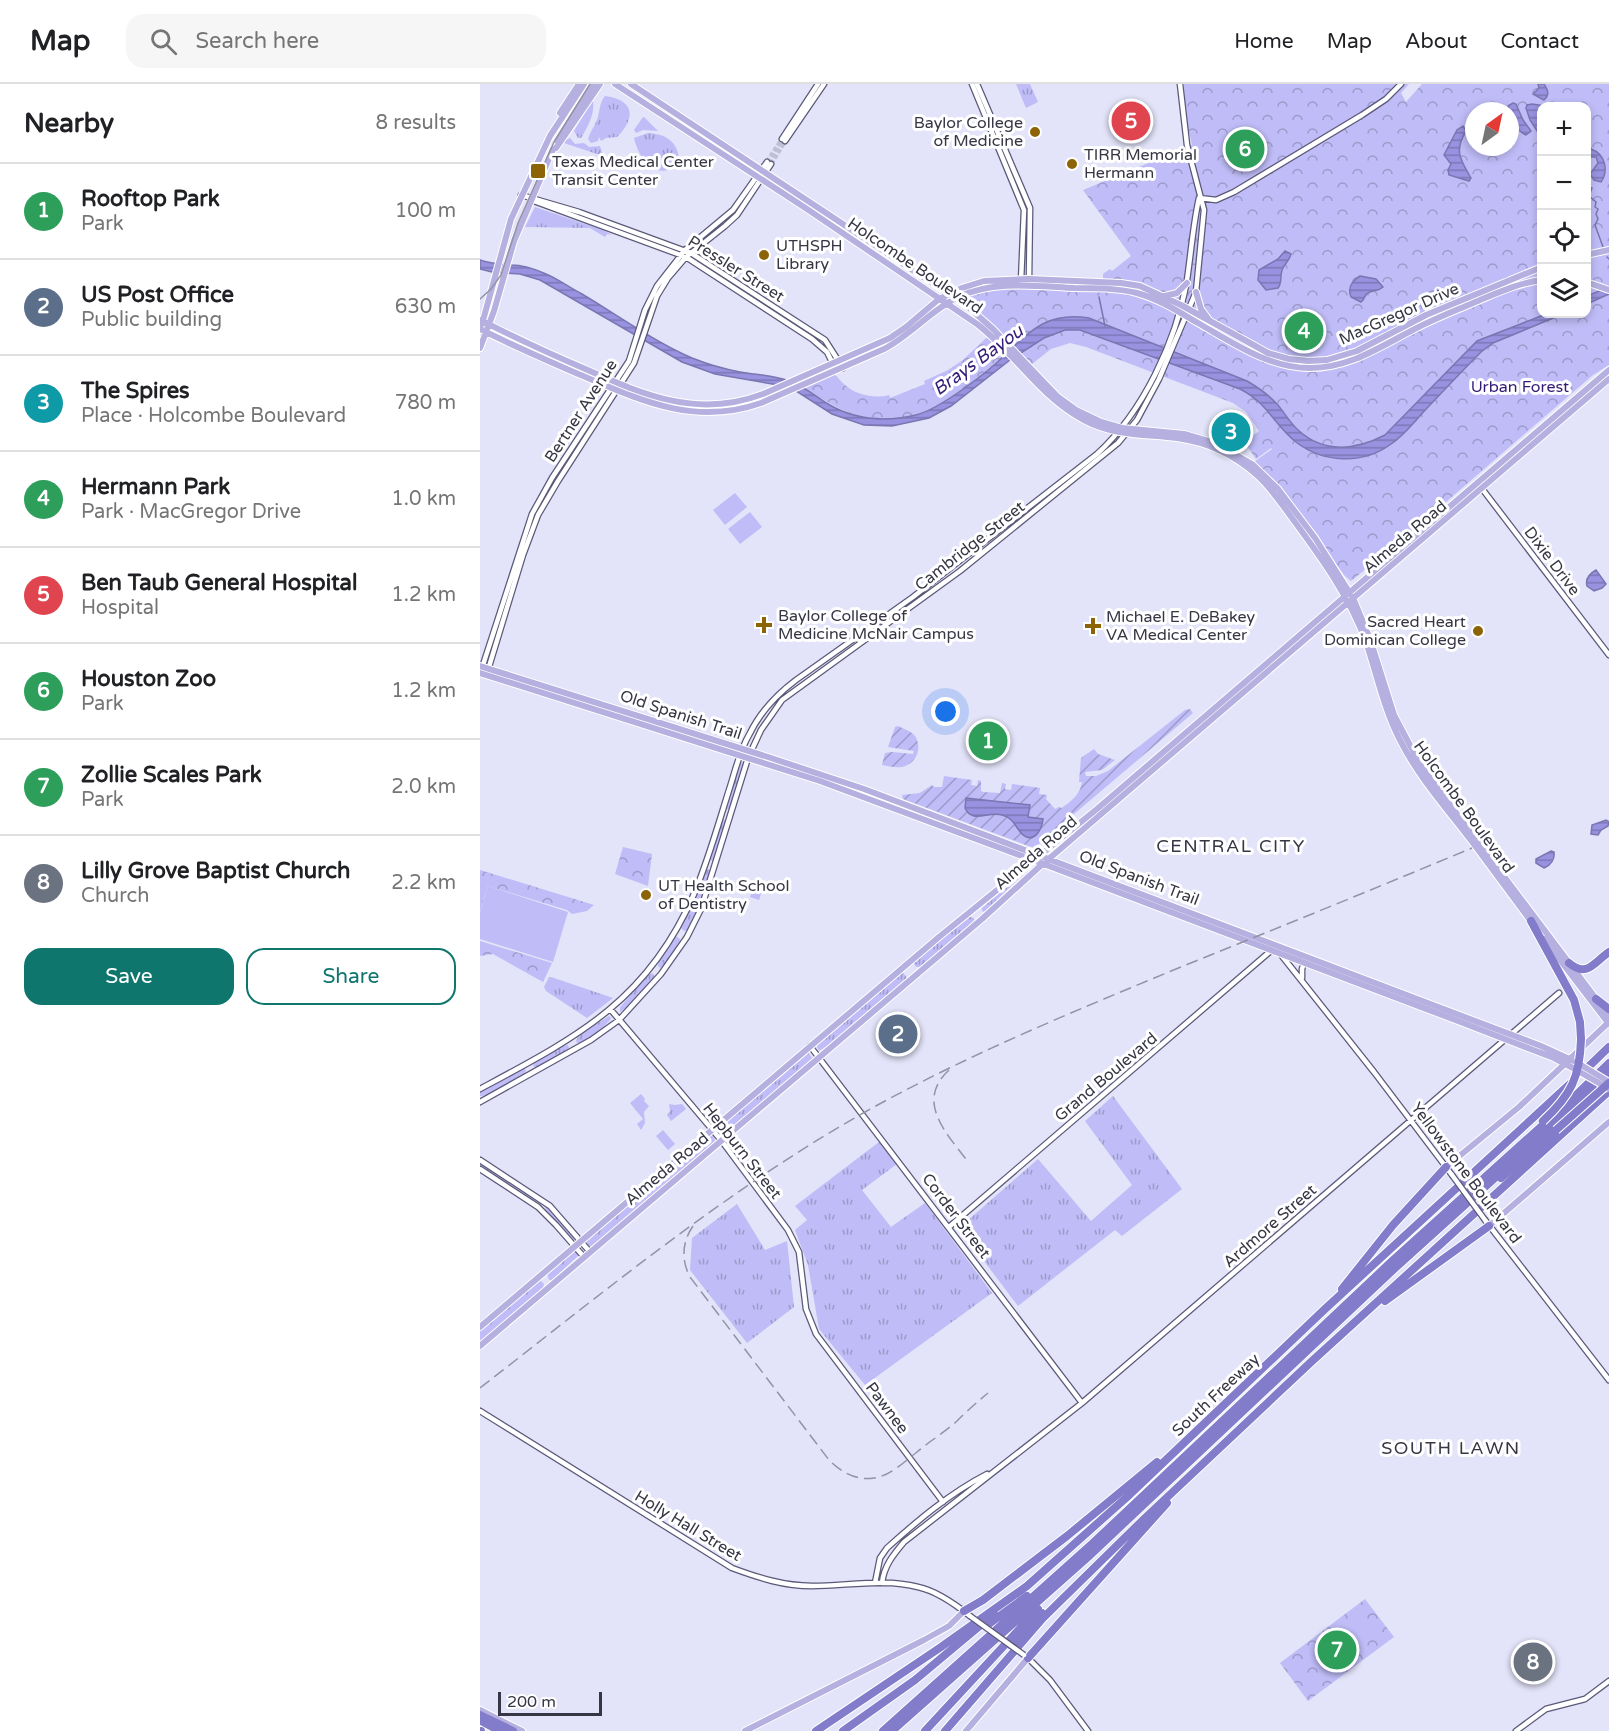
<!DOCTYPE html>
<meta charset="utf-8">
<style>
:root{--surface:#fff;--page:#f6f6f6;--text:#202124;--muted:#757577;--line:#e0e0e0;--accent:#0f766e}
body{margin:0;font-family:"Varela Round",sans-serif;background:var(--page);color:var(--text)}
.controls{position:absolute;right:18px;top:18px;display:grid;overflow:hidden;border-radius:12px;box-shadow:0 3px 9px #0003}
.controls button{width:54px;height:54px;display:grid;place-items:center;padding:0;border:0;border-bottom:2px solid var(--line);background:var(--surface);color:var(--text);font:30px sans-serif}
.compass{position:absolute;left:985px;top:18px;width:54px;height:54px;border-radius:50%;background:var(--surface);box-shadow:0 3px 9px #0003;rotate:33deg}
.scale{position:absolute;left:18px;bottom:15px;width:104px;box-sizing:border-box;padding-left:6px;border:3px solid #363644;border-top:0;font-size:16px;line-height:21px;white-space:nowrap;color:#363644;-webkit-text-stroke:4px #fff;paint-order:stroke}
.you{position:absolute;left:466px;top:628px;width:21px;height:21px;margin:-15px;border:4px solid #fff;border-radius:50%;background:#1a73e8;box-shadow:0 0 0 9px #1a73e833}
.badge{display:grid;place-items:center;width:39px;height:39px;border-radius:50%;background:var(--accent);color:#fff;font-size:20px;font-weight:700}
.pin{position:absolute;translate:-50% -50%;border:3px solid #fff;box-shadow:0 2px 6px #0006}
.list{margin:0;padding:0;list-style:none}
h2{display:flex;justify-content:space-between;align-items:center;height:78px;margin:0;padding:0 24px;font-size:26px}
h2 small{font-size:20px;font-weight:400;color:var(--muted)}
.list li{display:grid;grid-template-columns:39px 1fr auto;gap:18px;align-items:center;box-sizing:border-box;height:96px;padding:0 24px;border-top:2px solid var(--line)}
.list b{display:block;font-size:22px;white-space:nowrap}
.list p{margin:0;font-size:20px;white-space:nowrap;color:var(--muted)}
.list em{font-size:20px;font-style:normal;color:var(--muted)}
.actions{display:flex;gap:12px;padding:18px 24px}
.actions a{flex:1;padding:14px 0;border:2px solid var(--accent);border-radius:18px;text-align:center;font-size:21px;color:var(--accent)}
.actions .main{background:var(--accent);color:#fff}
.icon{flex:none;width:33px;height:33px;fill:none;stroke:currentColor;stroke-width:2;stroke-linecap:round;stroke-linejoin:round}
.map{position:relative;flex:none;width:1129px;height:1647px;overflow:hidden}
header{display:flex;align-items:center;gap:36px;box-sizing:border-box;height:84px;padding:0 30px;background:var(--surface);border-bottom:2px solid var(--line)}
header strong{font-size:28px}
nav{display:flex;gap:33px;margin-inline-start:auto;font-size:21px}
.search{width:420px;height:54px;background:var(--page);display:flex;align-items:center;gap:15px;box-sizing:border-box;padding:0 21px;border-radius:18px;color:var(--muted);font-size:22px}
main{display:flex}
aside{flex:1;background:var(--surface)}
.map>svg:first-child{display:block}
</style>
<header>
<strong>Map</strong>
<div class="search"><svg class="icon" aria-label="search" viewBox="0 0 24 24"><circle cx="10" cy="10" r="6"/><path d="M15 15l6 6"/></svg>Search here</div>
<nav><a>Home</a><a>Map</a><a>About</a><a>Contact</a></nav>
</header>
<main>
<aside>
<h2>Nearby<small>8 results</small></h2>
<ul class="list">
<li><span class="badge" style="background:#2e9e5b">1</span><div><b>Rooftop Park</b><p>Park</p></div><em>100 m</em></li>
<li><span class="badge" style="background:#5c6f8a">2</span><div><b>US Post Office</b><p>Public building</p></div><em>630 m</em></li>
<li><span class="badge" style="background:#0f9aa8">3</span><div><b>The Spires</b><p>Place · Holcombe Boulevard</p></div><em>780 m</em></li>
<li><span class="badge" style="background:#2e9e5b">4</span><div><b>Hermann Park</b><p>Park · MacGregor Drive</p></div><em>1.0 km</em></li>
<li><span class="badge" style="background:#e0444e">5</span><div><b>Ben Taub General Hospital</b><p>Hospital</p></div><em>1.2 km</em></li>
<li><span class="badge" style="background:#2e9e5b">6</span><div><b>Houston Zoo</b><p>Park</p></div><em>1.2 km</em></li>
<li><span class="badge" style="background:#2e9e5b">7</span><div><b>Zollie Scales Park</b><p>Park</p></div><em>2.0 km</em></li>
<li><span class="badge" style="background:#6b7280">8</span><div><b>Lilly Grove Baptist Church</b><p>Church</p></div><em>2.2 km</em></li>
</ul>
<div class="actions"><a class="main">Save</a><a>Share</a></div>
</aside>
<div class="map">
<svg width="1129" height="1647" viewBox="0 0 1129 1647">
<defs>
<pattern id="grass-tufts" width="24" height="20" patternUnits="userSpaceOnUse" patternTransform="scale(1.5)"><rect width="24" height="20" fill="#bfbcf7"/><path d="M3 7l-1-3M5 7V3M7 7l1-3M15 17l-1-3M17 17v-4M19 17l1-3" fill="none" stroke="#9c9aca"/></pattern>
<pattern id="forest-crowns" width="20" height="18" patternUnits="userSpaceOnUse" patternTransform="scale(1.5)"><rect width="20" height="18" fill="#bfbcf7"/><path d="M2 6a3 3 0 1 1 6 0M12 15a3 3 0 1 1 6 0" fill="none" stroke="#9c9aca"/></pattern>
<pattern id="garden-furrows" width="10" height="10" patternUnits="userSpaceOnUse" patternTransform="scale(1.5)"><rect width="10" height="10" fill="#bfbcf7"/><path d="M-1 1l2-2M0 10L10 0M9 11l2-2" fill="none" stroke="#9c9aca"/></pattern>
<pattern id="water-rules" width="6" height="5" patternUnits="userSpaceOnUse" patternTransform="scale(1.5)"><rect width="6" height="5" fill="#9892e0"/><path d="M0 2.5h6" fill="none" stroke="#7d78b7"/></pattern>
</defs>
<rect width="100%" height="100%" fill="#e3e3f9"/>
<!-- grass -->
<path fill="url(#grass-tufts)" d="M536,0H550L558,18L546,24Z
M125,12C155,16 156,34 137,53L126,54L121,57L119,53L118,57L111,59L108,55C110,48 114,43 117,36C120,28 119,19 125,12Z
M113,16C115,30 108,42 101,54H98L94,47Z
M163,33L165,34L178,47L163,46L156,49L154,46Z
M168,49C184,50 197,56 199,74L194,84C171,95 158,71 154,54Z
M90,54L95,60L104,59L109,63L120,62L123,72L84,59L86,56Z
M55,123L123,146L132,151L127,150L125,153L110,144L45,143Z
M261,678L263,679L250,724L246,726L248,714Z
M243,735L246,737L237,771L233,777L230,776L229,772Z
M551,782L505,828L502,827V824Z
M227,785L230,786C231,805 216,829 208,846L204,847L200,843Z
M490,832L494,835L493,838L440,883H436L433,878Z
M196,852L200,855V858L186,880L180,884L178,882L179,876Z
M422,887L427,894L349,961L339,967L336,960Z
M172,889L174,891L173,896L149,922L140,928V923C150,913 161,895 172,889Z
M69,893H71L133,914L107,934L66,907L64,903Z
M129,932L131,934L130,936C121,945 110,958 97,959L96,957L99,951Z
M88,961L89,964L85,969L58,983H54L53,981C60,971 76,962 88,961Z
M327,967L333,975L243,1051L238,1044Z
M41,985H45L46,987C37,999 14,1011 0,1012V1008L3,1005Z
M161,1010L165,1015L164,1017L169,1022L164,1028L165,1039L161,1046L157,1040L163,1035L150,1019Z
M633,1012L702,1105L642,1152L635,1146L538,1222L479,1144L558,1075L611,1137L652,1101L605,1037Z
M189,1020L195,1021L202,1020L206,1025L191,1037L187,1031L190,1027Z
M230,1051L233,1052L235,1057L112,1163L108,1161L106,1156Z
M399,1058L417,1080L382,1106L411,1143L445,1119L512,1209L385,1301L339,1245L328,1181L315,1146L327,1136L315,1122Z
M0,1079L55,1113L58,1117L52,1116L0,1084Z
M257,1120L285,1166L307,1157L314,1223L267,1259L210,1186L212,1154Z
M65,1123L69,1124L96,1154L93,1156L66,1127Z
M94,1166L98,1169V1172L72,1196H69L67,1189Z
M60,1196L64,1200L63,1204L0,1258V1246Z"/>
<!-- forest -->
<path fill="url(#forest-crowns)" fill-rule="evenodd" d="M704,0H929L921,9L926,18L942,0H1129V281L1113,291L937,443L871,497L864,491L804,407L774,378L792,365L791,364L776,375L764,358L779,347L766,328L753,319L606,263L590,259L571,265L552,280L489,220V213C510,197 594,206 623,208V190L630,185L632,187L651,172L603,106L712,61L705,31ZM1062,22H1106V230H1062ZM994,27H1030V63H994Z
M506,254L511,255L525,272C503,288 482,308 458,322C410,349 366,333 325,304L354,290C358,293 361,298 365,301C376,311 395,315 409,311L410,314L445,300L444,297L468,286L483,276Z
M498,650L531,654L518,664L485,660Z
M143,763L172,770L168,802L135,790Z
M0,786L114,821L107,827L92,830L87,826L8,802L0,827Z
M0,857L72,879L63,898L13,870L0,872Z
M885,1515L914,1553L828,1617L800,1579Z"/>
<!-- garden -->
<path fill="url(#garden-furrows)" d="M710,625L713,629L554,764L423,715L422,711L440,709L452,701L454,703H462L464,692L492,696L491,701L497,702L498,696L501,697V707L503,708L520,709L522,699L526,700L525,705L531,706L532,700L560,704L559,710L567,711L566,715L575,725L579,723L582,724C592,716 600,711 602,698H599L601,674L614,665L618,670L635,676L622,686L605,688L606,692H616L628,687L705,626Z
M418,642C424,645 431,647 435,652C443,664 436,680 422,683C416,684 408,682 402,681L405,669L412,668L433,670L434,667L408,663L415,643Z"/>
<!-- pitch -->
<path fill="#bfbcf7" d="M255,409L267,423L245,441L233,426Z
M270,428L282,443L260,460L248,445Z
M275,797L284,800L279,816L270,813Z
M8,802L88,828L73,878L0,855V828Z
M183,1046L195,1060L188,1066L176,1052Z
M884,1531L893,1542L886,1545L890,1551L874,1562L860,1544L866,1540L876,1542L874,1538Z"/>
<!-- water -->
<path fill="url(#water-rules)" stroke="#7b76b1" stroke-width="1.5" d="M1058,0H1064C1068,6 1070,11 1064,16L1053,10L1059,4Z
M1033,19L1036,20L1043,36L1051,47L1046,51C1036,47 1029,31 1028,22Z
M1052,20L1065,22H1062L1061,53L1050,36L1046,24L1047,21Z
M983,42L986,47C974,67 980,75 991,94L989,97L969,91L968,86L971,80L964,71L977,46Z
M1107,53L1111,65C1125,70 1129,86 1121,98L1114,96L1110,90L1118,79L1116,73H1107Z
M805,167L811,170C809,177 806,178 803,184C799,191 803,198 798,204L786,206L778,196L779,186L798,175Z
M0,176C11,180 19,180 31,181C43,181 55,185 66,190C78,195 90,204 102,210C137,231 175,258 212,274C227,280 244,285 260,288C277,291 293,291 309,297C324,302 335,312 348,320C375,336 406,338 436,331C460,325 508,288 526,270C553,244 569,228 609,234L767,297C779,304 788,310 797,320C804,328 810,339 818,346C844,370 876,366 905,351L997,257L1066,230H1083L1013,259L1001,268C984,285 967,303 950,321C937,334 926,350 911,360C883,381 843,379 816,358C794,341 788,319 760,305L600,246H585L564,254L530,276L471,322L449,334L412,342L384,341L352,330L310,303L235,290L202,278L60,196L40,190L12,188L0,185Z
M880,192L896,195L903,203C898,208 894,205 888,209C884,211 885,215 881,218L871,213C867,203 872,197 880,192Z
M1129,203V210L1107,220V212Z
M1116,486L1126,500L1122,504L1114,507L1107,502C1105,495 1109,490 1116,486Z
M486,714L550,721L548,733L563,735C562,745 554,761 542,750C535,743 534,734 522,731C508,727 492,740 485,724Z
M1126,736L1129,738L1128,742L1121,746L1118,751L1111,750L1112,741Z
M1071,767L1074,768C1075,775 1071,781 1064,784L1056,779V775Z"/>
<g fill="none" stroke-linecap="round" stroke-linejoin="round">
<!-- stream -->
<path stroke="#7b76b1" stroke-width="1.5" d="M1106,102L1112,104L1109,112L1116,118L1115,123L1118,125L1116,130L1118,135L1115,141L1123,163
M1127,173L1129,175
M619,213L625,242"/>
<!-- minor-tunnel -->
<path stroke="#c0c0d5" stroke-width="4.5" stroke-dasharray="4.5 2" stroke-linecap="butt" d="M287,78L302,55
M291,80L305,57"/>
<!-- minor casing -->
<g stroke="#5b5978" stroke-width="7">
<path id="minor" d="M492,0L544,126L541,197
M497,0L550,124L549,196
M302,55L338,0
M305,57L344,0
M41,111L99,128L211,169L345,256L363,284
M719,114L736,116L754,108L882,31L906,15L921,0
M51,116L206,173L332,255L347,268L354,282
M1000,402L1129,571
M2,584L52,430L72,394L149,277L165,226L177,202L205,166L253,126L287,78
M8,586L43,471L58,431L78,397L154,279L177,212L188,194L206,173L245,142L257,131L291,80
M802,872L894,988L972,1091
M822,894V885L825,876
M131,926L241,1056L308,1146L319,1168L326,1225L336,1250L463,1418
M330,962L602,1319
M0,1005C97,953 168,917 214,810C228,777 238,741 249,706C255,688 259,668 269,651C280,628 296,611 316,596L433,513L617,370C663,328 696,258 707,196C711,169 713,141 719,114
M0,1018L111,956L139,936L181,890L207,853L221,825L268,674L281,646L302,616L480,487L638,359L657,336L679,295L716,208L724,126L707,61L700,0
M0,1076L70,1122L110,1168
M0,1085L58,1123L76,1141L104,1173
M1005,1136L1129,1296
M469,1143L793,865
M0,1327L252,1484C279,1494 304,1502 332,1502C367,1502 404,1494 438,1503C457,1507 475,1520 490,1532
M395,1499L400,1474L407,1464C437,1437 470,1409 507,1390
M402,1499C404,1482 413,1471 424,1458L602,1319L1079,909
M547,1573L570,1596L608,1647
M1036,1647L1066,1625L1105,1615L1129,1597"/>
</g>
<!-- major casing -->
<g stroke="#fff" stroke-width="8">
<path id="major" d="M135,0L327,125L497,240C535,269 561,314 604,336C634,352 664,350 697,354C727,358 755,371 778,392C791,404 801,419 812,434C840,472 870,513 886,558C897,591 904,625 920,656C940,696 970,728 996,763C1015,789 1034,814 1053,840
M151,0L487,222L513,245L578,313L596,326L621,338L642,344L704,350L735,359L772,380L798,405L835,454L873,514L890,555L914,631L941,682L1129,932
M80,29L99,0
M77,57L113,0
M76,64L120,0
M1106,171L1129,166
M1106,198L1129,206
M716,208L721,225L729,236
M685,212L697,209L707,199
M0,236C34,253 68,269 103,284C164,311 217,335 283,310L410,254L426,243L459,215L482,204L504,197L549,195L641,199L660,202L701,221L788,269L809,275L828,277L847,276L877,267L946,231L1062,183
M2,240L31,135L70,52L104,0
M0,245C31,261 64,275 96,289C158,315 213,343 281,319L404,265C431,251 451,226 478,213C514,196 555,202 594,204C615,204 637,204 657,209C679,215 699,228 718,239C753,259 789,284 830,284C869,284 898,264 931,247C951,236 972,228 993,219C1015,210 1037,199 1062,196
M0,264L14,227L34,157L73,65
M0,582L288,673L384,705L1061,962L1096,978
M0,589L340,697L569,782L978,937L1074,974L1093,984
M1064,855L1129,940
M966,1083L1039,1023L1129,938
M1009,1142L1129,1038
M0,1243L459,853L617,725L1129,286
M0,1262L502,835L557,785L1129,295
M0,1626L42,1647
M265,1647L444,1556L469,1542L484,1527
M486,1647L548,1574"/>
</g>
<!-- highway casing -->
<g stroke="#fff" stroke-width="10">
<path id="highway" d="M1051,837L1094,916L1100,938L1101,955
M1089,879C1107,894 1113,879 1129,868
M1116,915L1129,925
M1102,989L1129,963
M1021,1094L1076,1046
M862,1205L913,1141L966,1083
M905,1217L1009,1142
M484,1527L503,1516L587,1452L677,1378
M506,1542L547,1512
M530,1561L562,1529
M548,1574L687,1419
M0,1631L33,1647
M3,1638L20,1647
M0,1647H1
M336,1647L461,1563L547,1502L647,1413L845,1225L1091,999
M363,1647L435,1596L514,1530
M403,1647L613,1459L910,1179L1095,1012L1129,979
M412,1647L608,1473L915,1184L1100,1017L1129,988
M445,1647L558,1525
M465,1647L563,1534L664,1435L831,1278L1129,1007"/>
</g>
<!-- minor -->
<use href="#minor" stroke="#fff" stroke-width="4.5"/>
<!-- major -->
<use href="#major" stroke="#b5b0df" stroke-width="6"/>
<!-- highway -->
<use href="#highway" stroke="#837cca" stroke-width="8"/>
<!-- tram -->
<path stroke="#9393a5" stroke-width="1.5" d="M0,215L11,205L21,191L38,139L74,58L110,0"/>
<!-- rail -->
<path stroke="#9393a5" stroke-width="1.5" stroke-dasharray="12 6" stroke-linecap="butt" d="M469,986C434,1018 468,1051 489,1079
M213,1142C202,1158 201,1176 210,1193L349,1376C361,1388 376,1397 394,1394C410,1392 424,1378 437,1368C450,1357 465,1348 477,1337C487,1327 497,1318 508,1309
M0,1304C125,1207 247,1106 385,1028C485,972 590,929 696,885C795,845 894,805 992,764"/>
<!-- minor-bridge casing -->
<g stroke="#5b5978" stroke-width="7" stroke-linecap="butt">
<path id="minor-bridge" d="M972,1091L1005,1136
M490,1532L544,1571"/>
</g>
<!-- major-bridge casing -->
<g stroke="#fff" stroke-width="8" stroke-linecap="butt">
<path id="major-bridge" d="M1096,978L1129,998
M1093,984L1129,1005"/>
</g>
<!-- highway-bridge casing -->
<g stroke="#fff" stroke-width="10" stroke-linecap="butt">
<path id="highway-bridge" d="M1063,1037C1091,1011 1100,993 1101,955
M1076,1046L1129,999"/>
</g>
<!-- minor-bridge -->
<use href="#minor-bridge" stroke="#fff" stroke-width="4.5"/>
<!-- major-bridge -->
<use href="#major-bridge" stroke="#b5b0df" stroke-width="6"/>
<!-- highway-bridge -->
<use href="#highway-bridge" stroke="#837cca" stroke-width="8"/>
</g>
<!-- markers -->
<g fill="#8c6407" stroke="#fff" stroke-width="2">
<circle cx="555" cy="48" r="6"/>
<circle cx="592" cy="80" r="6"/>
<rect x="50" y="79" width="16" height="16" rx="3"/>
<circle cx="284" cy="171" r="6"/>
<path d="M281 532h6v6h6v6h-6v6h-6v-6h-6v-6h6z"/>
<path d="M610 533h6v6h6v6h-6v6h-6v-6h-6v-6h6z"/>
<circle cx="998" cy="547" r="6"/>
<circle cx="166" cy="811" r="6"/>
</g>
<g text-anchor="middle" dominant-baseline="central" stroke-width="6" stroke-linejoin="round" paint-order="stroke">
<!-- poi labels -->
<g font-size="16" fill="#363644" stroke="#fff" text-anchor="start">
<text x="543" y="39" text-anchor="end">Baylor College<tspan x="543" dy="18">of Medicine</tspan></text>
<text x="604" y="71">TIRR Memorial<tspan x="604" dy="18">Hermann</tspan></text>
<text x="72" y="78">Texas Medical Center<tspan x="72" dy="18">Transit Center</tspan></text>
<text x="296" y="162">UTHSPH<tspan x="296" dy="18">Library</tspan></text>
<text x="298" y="532">Baylor College of<tspan x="298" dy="18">Medicine McNair Campus</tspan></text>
<text x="626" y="533">Michael E. DeBakey<tspan x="626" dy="18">VA Medical Center</tspan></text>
<text x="986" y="538" text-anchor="end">Sacred Heart<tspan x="986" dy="18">Dominican College</tspan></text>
<text x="178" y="802">UT Health School<tspan x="178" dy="18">of Dentistry</tspan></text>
</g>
<!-- street labels -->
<g font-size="16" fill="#363644" stroke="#fff">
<text transform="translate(435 182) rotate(34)">Holcombe Boulevard</text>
<text transform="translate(256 185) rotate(32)">Pressler Street</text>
<text transform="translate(919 230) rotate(-24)">MacGregor Drive</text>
<text transform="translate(101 327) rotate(-57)">Bertner Avenue</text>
<text transform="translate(925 453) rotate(-40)">Almeda Road</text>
<text transform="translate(490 462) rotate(-38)">Cambridge Street</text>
<text transform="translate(1072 477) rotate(53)">Dixie Drive</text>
<text transform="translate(201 631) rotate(18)">Old Spanish Trail</text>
<text transform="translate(984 723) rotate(54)">Holcombe Boulevard</text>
<text transform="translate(556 769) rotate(-41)">Almeda Road</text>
<text transform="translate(659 794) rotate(21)">Old Spanish Trail</text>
<text transform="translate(626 993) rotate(-40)">Grand Boulevard</text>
<text transform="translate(262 1067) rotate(52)">Hepburn Street</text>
<text transform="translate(187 1085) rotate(-40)">Almeda Road</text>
<text transform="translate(986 1089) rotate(53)">Yellowstone Boulevard</text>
<text transform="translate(476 1132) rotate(53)">Corder Street</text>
<text transform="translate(790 1142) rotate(-41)">Ardmore Street</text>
<text transform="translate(736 1311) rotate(-43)">South Freeway</text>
<text transform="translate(407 1324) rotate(53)">Pawnee</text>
<text transform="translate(208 1442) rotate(31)">Holly Hall Street</text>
</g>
<!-- park labels -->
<g font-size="16" fill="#321c76" stroke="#fff">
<text x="1040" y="303">Urban Forest</text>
</g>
<!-- water labels -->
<g font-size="18" font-style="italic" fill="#311b75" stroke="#fff">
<text transform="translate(498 276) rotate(-36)">Brays Bayou</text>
</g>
<!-- neighbourhood labels -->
<g font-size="18" letter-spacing="1.5" fill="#363644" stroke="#fff">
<text x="751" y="762">CENTRAL CITY</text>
<text x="971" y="1364">SOUTH LAWN</text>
</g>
</g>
</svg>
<div class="controls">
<button>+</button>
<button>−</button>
<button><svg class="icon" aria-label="locate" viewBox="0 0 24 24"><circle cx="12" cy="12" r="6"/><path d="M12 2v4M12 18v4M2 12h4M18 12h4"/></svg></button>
<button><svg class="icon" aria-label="layers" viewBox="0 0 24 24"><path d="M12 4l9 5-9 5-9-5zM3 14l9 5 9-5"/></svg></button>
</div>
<svg class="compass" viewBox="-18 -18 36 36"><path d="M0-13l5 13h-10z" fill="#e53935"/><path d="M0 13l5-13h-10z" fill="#757577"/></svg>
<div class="scale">200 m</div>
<div class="you"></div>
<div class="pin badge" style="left:508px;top:657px;background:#2e9e5b">1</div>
<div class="pin badge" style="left:418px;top:950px;background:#5c6f8a">2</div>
<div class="pin badge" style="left:751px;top:348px;background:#0f9aa8">3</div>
<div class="pin badge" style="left:824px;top:247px;background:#2e9e5b">4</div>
<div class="pin badge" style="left:651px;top:37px;background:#e0444e">5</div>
<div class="pin badge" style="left:765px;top:65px;background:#2e9e5b">6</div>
<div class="pin badge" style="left:857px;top:1566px;background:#2e9e5b">7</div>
<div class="pin badge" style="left:1053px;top:1578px;background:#6b7280">8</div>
</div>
</main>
